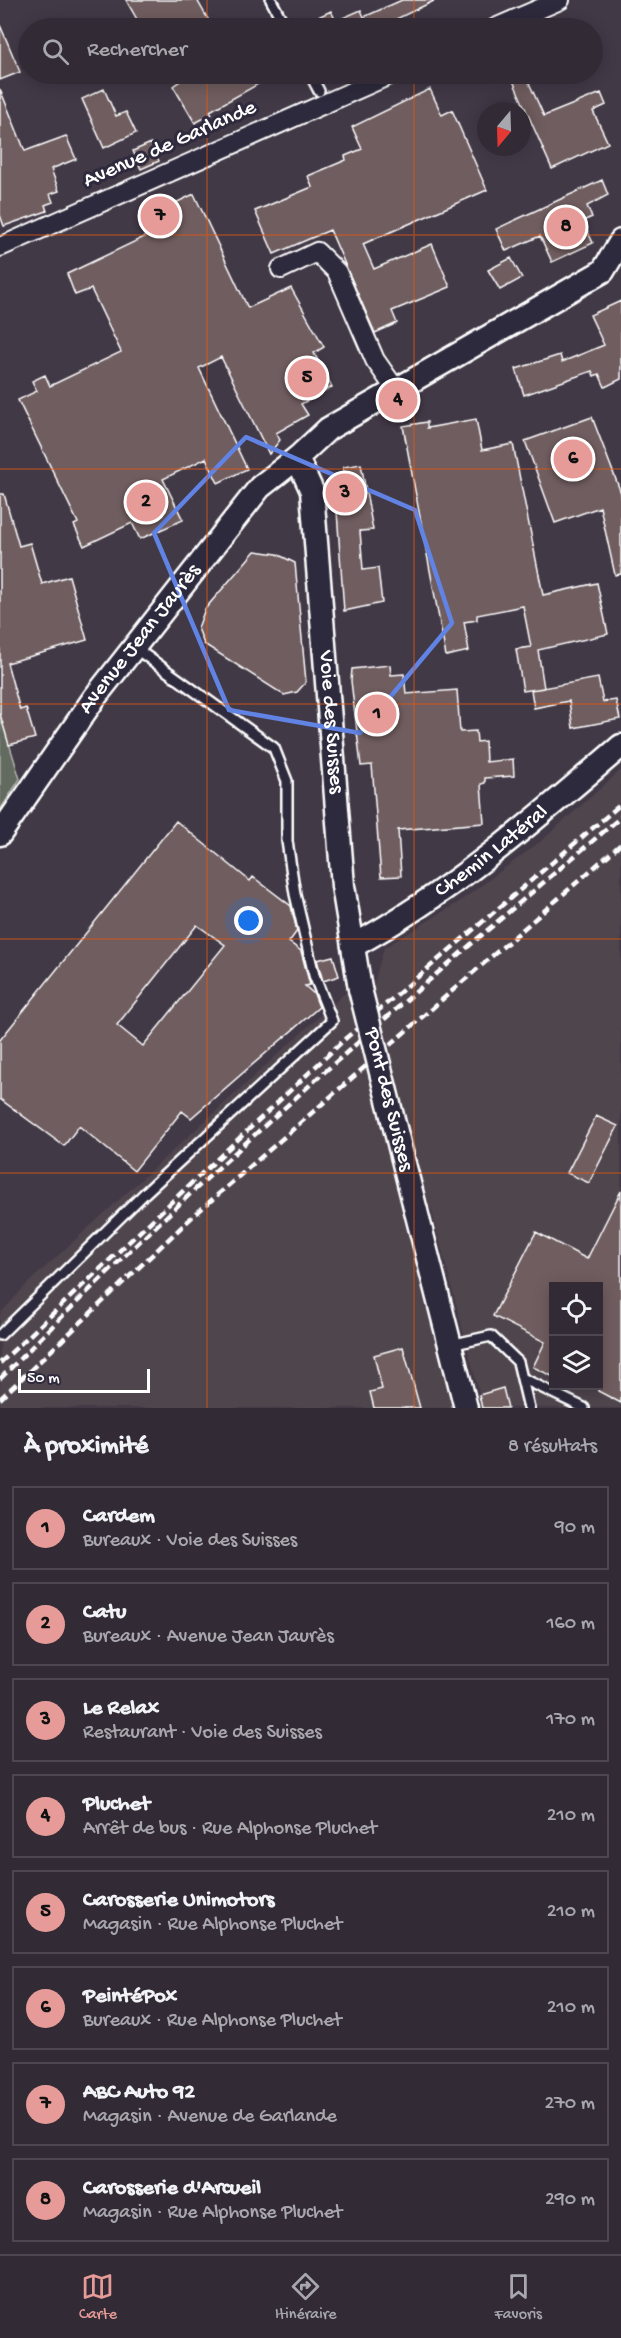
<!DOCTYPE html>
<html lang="fr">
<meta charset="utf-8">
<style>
:root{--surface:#322b35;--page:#3a333d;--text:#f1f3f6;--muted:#a8a7ad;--line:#4d4750;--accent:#e69b98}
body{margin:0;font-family:"Gochi Hand",sans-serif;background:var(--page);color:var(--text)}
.controls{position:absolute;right:18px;bottom:18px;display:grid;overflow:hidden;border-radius:0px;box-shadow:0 3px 15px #0003}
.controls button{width:54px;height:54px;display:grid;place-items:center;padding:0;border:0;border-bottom:2px solid var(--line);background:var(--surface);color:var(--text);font:30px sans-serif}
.compass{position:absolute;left:477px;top:102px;width:54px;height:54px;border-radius:50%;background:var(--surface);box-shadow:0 3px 15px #0003;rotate:199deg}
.scale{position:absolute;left:18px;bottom:15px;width:132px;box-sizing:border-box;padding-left:6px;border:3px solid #fff;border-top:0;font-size:16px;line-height:21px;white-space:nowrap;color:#fff;-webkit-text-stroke:4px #2f2a3d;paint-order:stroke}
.you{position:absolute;left:249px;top:921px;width:21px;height:21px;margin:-15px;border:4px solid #fff;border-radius:50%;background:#1a73e8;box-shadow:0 0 0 9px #1a73e833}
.badge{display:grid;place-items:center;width:39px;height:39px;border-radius:50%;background:var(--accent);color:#111;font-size:20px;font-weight:700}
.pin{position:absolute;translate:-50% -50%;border:3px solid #fff;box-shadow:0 2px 6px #0006}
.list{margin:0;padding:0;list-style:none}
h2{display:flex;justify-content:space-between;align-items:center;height:78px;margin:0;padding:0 24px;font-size:26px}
h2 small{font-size:20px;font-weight:400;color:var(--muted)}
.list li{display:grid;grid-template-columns:39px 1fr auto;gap:18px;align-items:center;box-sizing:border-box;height:84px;margin:0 12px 12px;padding:0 12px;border:2px solid var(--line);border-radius:0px}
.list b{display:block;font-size:22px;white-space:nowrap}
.list p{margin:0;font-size:20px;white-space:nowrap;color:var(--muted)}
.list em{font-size:20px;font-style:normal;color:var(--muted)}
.icon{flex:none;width:33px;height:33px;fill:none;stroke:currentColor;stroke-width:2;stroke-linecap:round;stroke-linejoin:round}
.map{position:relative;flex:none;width:621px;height:1408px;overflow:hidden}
.search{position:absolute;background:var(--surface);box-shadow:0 3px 15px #0003;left:18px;right:18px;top:18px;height:66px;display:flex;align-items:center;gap:15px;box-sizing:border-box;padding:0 21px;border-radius:33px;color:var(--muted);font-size:22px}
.sheet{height:846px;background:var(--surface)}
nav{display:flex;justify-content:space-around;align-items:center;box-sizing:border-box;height:84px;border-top:2px solid var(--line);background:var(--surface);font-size:16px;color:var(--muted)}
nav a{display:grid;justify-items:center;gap:3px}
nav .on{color:var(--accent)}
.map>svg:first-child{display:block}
</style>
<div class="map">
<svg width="621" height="1408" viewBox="0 0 621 1408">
<rect width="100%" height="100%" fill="#423947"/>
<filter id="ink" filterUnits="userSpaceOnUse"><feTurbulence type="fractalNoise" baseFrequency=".0167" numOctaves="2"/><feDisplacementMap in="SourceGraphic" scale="12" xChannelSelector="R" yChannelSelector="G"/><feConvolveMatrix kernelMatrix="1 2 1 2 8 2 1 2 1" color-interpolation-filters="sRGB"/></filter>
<g filter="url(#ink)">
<!-- built -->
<path fill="#50444e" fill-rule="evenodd" d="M621,770V1408H483L431,1208L409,1240L454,1408H0V1314L28,1283L346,992L374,983L384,948L459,902L541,841ZM554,1286H598V1386H554Z"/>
<!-- green -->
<path fill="#646b5e" stroke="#b2b5ae" stroke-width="1.5" d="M0,714L20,779L0,810Z"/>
<!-- building -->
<path fill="#705d5e" stroke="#fff" stroke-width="1.5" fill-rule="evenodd" d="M126,0H197L213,28H142Z
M402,0H436L394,20L398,28H294L331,11L336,21L361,10L364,17Z
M0,25L20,72L0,80Z
M176,74H276L210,111L212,114L195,123L173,86L180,81Z
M510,74H525L544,116L601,93L606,105L593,111L608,143L552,169Z
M0,89L25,151L66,136L76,159L51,169L59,191L50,194L53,202L45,205L47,211L4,226L0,215Z
M104,89L116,116L126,112L136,133L104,148L82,99Z
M430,89L442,115L452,110L487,190L363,244L374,269L432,244L450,287L392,311L397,323L375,333L330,230L274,254L255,211L312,187L308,176L346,160L345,156L362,149L352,127Z
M151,143L159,161L141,169L133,151Z
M602,180L608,195L587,206L592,217L583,221L593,243L552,262L540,236L506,251L496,229Z
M194,194L248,308L291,288L324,347L314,353L332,387L301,404L308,415L276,433L280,440L269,454L221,357L199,368L247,469L218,483L206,458L163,479L183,520L140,539L132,523L84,546L74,525L78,523L18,400L37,391L32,381L45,375L50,386L121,352L91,289L75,295L67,274L159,230L145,203L157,197L163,209Z
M511,258L522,278L500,290L488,270Z
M621,301V379L605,387L599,374L594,376L592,371L524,395L516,369L560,355L562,362L604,345L590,315Z
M592,417L621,493V574L615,575L600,507L555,523L525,441Z
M476,419L482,450L513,444L543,595L597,583L608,634L538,650L544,688L523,691L516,649L531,647L523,606L477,615V620L464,622L469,651L446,656L403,426L427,422V428Z
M361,464L373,530L360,531L363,570L378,568L382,603L344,611L335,483L345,482L343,467Z
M0,494H4L19,546L30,543L42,584L69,576L87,640L7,663L20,710L26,708L35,738L9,745L0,714Z
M255,551L277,554L295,563L306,682L297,692L284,695L204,644L198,628L205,609Z
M390,665L391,675L404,674L406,694L457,690L460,732L476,731L477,742L485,741L486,762L513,759L514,776L485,778V783L481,784L484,823L398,830L401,876L381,877L372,765L361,766L351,681L352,669Z
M598,678L603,702L616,700L620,719L573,728L569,701L534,708L531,690Z
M176,821L250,881L253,877L291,906L297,931L289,942L301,951L310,985L305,986L314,994L319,1007L191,1118L182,1111L134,1171L79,1126L64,1146L0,1099V1040ZM197,925L225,945L143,1046L117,1025Z
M333,956L339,976L323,981L317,960Z
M596,1116L618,1126L589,1183L567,1173Z
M621,1191V1403L598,1391V1287H554V1377L533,1367L545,1342L493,1316L536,1232L587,1259Z
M403,1347L420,1408H374L370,1392L382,1389L374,1355Z
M503,1388L508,1408H482L479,1395Z"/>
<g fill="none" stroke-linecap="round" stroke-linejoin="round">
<!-- service casing -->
<g stroke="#fff" stroke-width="14">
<path id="service" d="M271,0L286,28
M310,74L319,91
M0,1335L145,1193L332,1021L314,975L295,894L287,841V781L274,748L135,648
M450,1345L491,1336L518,1362L529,1408
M522,1378L584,1408"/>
</g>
<!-- minor casing -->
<g stroke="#fff" stroke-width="22">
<path id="minor" d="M495,28L560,0
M0,247L392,74
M281,269L317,252L337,272L375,360L396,390"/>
</g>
<!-- tertiary casing -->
<g stroke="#fff" stroke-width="27">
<g id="tertiary">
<path id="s1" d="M297,458L312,491L343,886L360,989"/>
<path id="s2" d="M0,834L95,697L260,487L297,458L328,429L603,271L621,241"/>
<path id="s3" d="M353,946C451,893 537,818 621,746"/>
<path d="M416,1211L466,1408"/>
</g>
</g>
<!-- service -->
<use href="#service" stroke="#2f2a3d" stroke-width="9"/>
<!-- minor -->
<use href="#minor" stroke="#2f2a3d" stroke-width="18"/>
<!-- tertiary -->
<use href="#tertiary" stroke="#2f2a3d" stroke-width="22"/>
<!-- rail -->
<path stroke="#fff" stroke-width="4.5" stroke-dasharray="9 4.5" stroke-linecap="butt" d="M0,1363L346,1038L621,804
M0,1379C195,1180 407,997 621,817
M0,1399L191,1218L621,844"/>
<!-- tertiary-bridge casing -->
<g stroke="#fff" stroke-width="27" stroke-linecap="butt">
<g id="tertiary-bridge">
<path id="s4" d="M360,989L416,1211"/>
</g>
</g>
<!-- tertiary-bridge -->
<use href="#tertiary-bridge" stroke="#2f2a3d" stroke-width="22"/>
</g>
</g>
<!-- marked area -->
<path fill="none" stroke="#6183e4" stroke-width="4.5" stroke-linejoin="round" d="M246,437L415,510L452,623L360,733L229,710L154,533Z"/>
<!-- grid -->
<path fill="none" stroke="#e8590c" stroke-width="1.5" stroke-opacity="0.55" d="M207,0V28M414,0V28M207,74V1408M414,74V1408M0,235H621M0,469H621M0,704H621M0,939H621M0,1173H621"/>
<g text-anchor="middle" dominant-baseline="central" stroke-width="6" stroke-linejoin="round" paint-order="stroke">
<!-- street labels -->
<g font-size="22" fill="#fff" stroke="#2f2a3d">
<text transform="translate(170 145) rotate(-24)">Avenue de Garlande</text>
<text stroke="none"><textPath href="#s2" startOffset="240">Avenue Jean Jaurès</textPath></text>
<text stroke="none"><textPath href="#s1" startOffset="268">Voie des Suisses</textPath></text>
<text stroke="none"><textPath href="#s3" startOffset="168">Chemin Latéral</textPath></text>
<text stroke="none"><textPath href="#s4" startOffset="114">Pont des Suisses</textPath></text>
</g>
</g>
</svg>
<div class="controls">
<button><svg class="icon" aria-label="locate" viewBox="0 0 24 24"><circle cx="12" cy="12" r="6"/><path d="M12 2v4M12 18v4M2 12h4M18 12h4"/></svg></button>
<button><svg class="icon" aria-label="layers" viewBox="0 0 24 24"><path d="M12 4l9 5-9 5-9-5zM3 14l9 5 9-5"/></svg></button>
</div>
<svg class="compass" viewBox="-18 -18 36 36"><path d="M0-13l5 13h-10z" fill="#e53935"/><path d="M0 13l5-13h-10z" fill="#a8a7ad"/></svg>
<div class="scale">50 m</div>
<div class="you"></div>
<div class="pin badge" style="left:377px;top:714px">1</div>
<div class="pin badge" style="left:146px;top:502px">2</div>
<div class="pin badge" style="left:345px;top:493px">3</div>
<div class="pin badge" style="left:398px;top:400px">4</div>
<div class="pin badge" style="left:307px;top:378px">5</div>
<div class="pin badge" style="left:573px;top:459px">6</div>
<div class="pin badge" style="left:160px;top:216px">7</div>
<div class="pin badge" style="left:566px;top:227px">8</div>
<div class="search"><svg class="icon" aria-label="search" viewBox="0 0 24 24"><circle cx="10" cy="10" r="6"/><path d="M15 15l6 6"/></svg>Rechercher</div>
</div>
<section class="sheet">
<h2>À proximité<small>8 résultats</small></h2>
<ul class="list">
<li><span class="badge">1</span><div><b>Cardem</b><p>Bureaux · Voie des Suisses</p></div><em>90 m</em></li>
<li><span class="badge">2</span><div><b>Catu</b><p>Bureaux · Avenue Jean Jaurès</p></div><em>160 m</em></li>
<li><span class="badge">3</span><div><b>Le Relax</b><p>Restaurant · Voie des Suisses</p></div><em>170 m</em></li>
<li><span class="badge">4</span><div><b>Pluchet</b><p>Arrêt de bus · Rue Alphonse Pluchet</p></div><em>210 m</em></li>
<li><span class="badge">5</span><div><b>Carosserie Unimotors</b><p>Magasin · Rue Alphonse Pluchet</p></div><em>210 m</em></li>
<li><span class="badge">6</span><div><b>PeintéPox</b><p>Bureaux · Rue Alphonse Pluchet</p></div><em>210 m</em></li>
<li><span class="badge">7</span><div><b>ABC Auto 92</b><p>Magasin · Avenue de Garlande</p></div><em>270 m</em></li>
<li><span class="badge">8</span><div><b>Carosserie d'Arcueil</b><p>Magasin · Rue Alphonse Pluchet</p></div><em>290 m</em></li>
</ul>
</section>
<nav>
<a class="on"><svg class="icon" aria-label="map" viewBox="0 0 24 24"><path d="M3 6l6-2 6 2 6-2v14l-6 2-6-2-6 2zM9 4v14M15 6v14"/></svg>Carte</a>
<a><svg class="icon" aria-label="directions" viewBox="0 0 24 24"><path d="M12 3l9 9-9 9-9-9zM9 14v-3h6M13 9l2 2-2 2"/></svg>Itinéraire</a>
<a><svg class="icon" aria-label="saved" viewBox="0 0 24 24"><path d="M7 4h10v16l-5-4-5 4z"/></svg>Favoris</a>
</nav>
